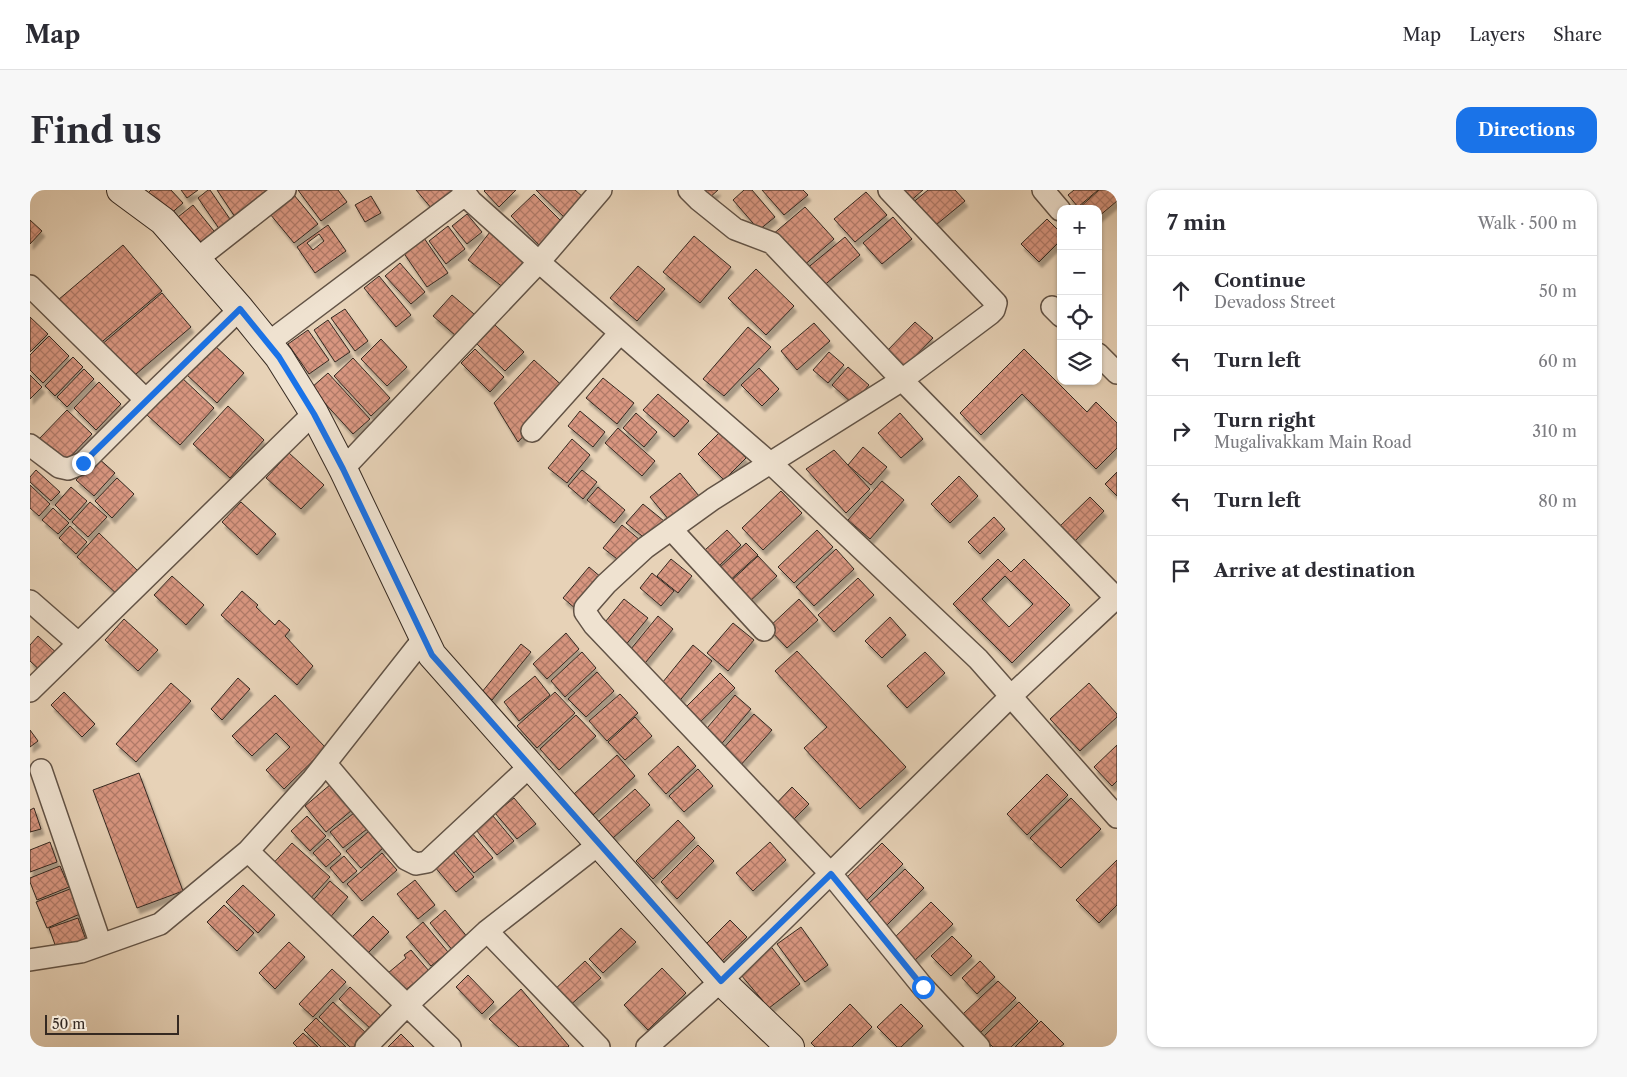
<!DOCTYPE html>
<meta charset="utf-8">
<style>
:root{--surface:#fff;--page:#f7f7f7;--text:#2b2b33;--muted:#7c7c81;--line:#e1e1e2;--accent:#1a73e8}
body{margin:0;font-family:"Libre Caslon Text",serif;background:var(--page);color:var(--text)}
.controls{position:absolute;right:15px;top:15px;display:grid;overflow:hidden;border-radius:10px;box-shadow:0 1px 4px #0004}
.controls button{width:45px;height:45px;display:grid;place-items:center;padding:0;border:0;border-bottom:1px solid var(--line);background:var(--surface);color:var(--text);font:25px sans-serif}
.scale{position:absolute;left:15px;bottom:12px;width:134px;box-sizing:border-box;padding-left:5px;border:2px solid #352921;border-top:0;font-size:14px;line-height:18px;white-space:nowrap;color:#352921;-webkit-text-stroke:4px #efe2d0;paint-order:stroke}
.stop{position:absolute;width:15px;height:15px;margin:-11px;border:4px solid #1a73e8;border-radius:50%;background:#fff}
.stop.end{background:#1a73e8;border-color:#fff;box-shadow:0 1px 5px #0008}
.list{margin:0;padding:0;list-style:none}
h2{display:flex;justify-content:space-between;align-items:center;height:65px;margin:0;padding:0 20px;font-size:21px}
h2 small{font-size:16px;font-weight:400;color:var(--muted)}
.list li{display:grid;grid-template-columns:32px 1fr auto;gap:15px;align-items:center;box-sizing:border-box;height:70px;padding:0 20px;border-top:1px solid var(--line)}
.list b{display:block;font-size:19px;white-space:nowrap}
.list p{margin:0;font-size:16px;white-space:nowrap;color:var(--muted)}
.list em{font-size:16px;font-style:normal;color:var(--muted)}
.icon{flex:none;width:28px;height:28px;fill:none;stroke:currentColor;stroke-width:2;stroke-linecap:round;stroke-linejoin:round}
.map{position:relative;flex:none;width:1087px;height:857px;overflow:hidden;border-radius:15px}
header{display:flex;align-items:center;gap:30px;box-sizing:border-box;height:70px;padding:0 25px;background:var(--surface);border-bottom:1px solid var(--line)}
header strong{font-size:24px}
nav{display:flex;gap:28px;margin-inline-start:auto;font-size:18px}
.intro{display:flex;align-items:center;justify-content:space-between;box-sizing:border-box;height:120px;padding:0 30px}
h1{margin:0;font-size:35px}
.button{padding:12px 22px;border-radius:15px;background:var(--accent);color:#fff;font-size:18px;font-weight:700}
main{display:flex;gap:30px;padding:0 30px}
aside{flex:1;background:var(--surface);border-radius:15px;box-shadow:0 1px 4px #0004}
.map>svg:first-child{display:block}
</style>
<header>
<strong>Map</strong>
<nav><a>Map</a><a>Layers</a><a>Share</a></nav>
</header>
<div class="intro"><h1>Find us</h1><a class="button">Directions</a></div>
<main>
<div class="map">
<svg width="1087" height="857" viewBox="0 0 1087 857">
<defs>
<pattern id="building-cross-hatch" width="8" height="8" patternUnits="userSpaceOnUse" patternTransform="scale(1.25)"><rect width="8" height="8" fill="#d89680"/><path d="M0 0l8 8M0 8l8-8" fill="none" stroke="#b07a68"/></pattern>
<filter id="shadow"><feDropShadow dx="3" dy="5.5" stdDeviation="1" flood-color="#0004"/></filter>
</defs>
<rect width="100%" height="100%" fill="#e7d2b7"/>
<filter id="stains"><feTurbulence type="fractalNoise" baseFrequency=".004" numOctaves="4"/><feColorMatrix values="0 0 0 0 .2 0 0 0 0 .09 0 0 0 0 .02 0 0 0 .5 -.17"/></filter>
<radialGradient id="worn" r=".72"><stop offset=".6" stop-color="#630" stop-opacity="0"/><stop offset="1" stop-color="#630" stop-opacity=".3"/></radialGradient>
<!-- building -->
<path fill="url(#building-cross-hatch)" stroke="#352921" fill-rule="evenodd" filter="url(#shadow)" d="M121,0H141L153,13L138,26L117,4Z
M151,0H168L157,8Z
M178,0H180L202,32L190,40L168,8Z
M187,0H236L238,4L205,27Z
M268,0H308L317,12L291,31Z
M386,0H423L424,1L402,19Z
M455,0H486L469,17L454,1Z
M506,0H545L554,8L535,28Z
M671,0H688L678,9Z
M714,0H722L745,27L729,40L703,10Z
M732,0H773L778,5L754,25Z
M868,0H893L878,13Z
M898,0H925L935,11L901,39L880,15Z
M1044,0H1068L1048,17L1038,5Z
M1069,0H1087V11L1068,27V19H1048Z
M836,2L857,25L825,52L804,29Z
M504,4L535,35L512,58L481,26Z
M264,5L288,34L264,53L240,24Z
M341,6L351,23L335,32L325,15Z
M163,15L188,46L173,58L148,27Z
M775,17L804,49L771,78L742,45Z
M437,24L452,42L437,54L422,36Z
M863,27L882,49L852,74L833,53Z
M1017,29L1031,43V50L1009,72L991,54Z
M0,30L12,41L0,54Z
M298,35L316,61L285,83L267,57ZM289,44L294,51L283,60L277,53Z
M418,36L435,59L416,74L399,51Z
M460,42L496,71L474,98L438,70Z
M664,46L701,77L670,113L633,82Z
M815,47L830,65L791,98L775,80Z
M394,48L418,83L397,97L373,62Z
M93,55L132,101L67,156L28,110Z
M370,73L395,102L381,114L355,86Z
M608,76L635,99L607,131L580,108Z
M726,79L764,116L736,145L698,108Z
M349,86L381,125L366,137L334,98Z
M132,103L161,137L99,190L70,156Z
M422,105L444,124L426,146L403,126Z
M315,119L338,151L325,161L301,128Z
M0,127L18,144L0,162Z
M298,130L320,162L305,172L284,140Z
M885,132L903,148L873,179L856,162Z
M784,133L800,151L767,180L751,161Z
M465,135L494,162L475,181L447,154Z
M718,137L741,157L694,206L673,189Z
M278,140L299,170L279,184L258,154Z
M19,146L39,166L13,193L0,180V165Z
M351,149L377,177L357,196L331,169Z
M183,154L214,183L187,213L156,184Z
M445,159L474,187L460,202L431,173Z
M994,159L1057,222L1066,212L1087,233V258L1066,279L992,204L951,245L930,223Z
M799,162L814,175L798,193L783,180Z
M43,167L53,177L25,206L15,196Z
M323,168L360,208L341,226L304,186Z
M504,170L537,200L488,252L464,213Z
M818,177L839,195L823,214L802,195Z
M729,178L749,199L732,216L711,195Z
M54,179L64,189L37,217L27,207Z
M298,183L340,229L323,244L281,198Z
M0,185L12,197L0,209Z
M151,187L184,218L150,255L117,225Z
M573,188L604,213L587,234L556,208Z
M69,192L91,214L66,240L44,218Z
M628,204L659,231L644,247L613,220Z
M198,216L234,250L200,288L163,254Z
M37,220L62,244L34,273L9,249Z
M550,221L575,242L563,257L538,236Z
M606,223L627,242L614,257L593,238Z
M870,223L893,249L871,268L848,243Z
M588,238L625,271L612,286L575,253Z
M690,242L716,268L694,290L668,264Z
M542,249L560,265L537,293L518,278Z
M833,257L857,277L841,295L818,275Z
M804,260L840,299L816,323L776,279Z
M259,263L294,295L271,319L236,288Z
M67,267L85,283L64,306L46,290Z
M6,280L30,302L21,311L0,292V287Z
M552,280L567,292L553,309L538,296Z
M1087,282V306L1075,294Z
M650,283L674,312L644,336L620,307Z
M929,286L948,306L920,333L901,314Z
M87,288L104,304L82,328L65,311Z
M852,291L874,310L840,349L818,330Z
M0,295L20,314L9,326L0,318Z
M41,297L57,311L40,330L25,315Z
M568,297L595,320L584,333L557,310Z
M751,301L772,323L733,360L712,338Z
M1060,307L1074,321L1043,353L1028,338Z
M60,312L77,327L58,347L42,332Z
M211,312L246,344L227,365L192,332Z
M613,314L634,331L617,350L596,333Z
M23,318L39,333L28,344L12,330Z
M964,327L975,339L950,364L938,352Z
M592,335L610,350L591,372L573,358Z
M40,336L57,352L46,364L29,348Z
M697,340L711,355L690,375L675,360Z
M787,340L803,357L764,393L748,377Z
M69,343L111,384L90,407L47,367Z
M716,353L728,365L697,393L686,381Z
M806,359L824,379L784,416L766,397Z
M728,366L747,386L718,413L699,393Z
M641,369L662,386L648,403L627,386Z
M968,369L981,382L994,369L1040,415L982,473L923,414ZM975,386L1003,414L979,437L952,409Z
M559,377L572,388L546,419L533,408Z
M622,383L644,401L631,416L610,398Z
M142,386L174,415L156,435L124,405Z
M828,388L844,405L804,442L788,425Z
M212,401L228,415L226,417L245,435L249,430L260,440L255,446L283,476L267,495L191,425Z
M594,409L618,428L594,457L571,437Z
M769,409L788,430L757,458L738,438Z
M628,426L643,439L611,478L596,465Z
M860,427L876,445L852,468L835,451Z
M94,429L128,460L108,481L75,450Z
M703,433L724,450L698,481L677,463Z
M536,443L549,459L517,489L503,474Z
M8,446L30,466L14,484L0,471V455Z
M491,454L501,462L462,510L452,502Z
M663,455L682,471L647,514L628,498Z
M767,461L876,577L830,619L774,558L797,537L745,481Z
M552,462L566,478L535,507L521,491Z
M895,462L915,483L877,518L857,496Z
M567,482L584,501L556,527L538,509Z
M690,483L705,498L666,536L652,521Z
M505,486L520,505L489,531L474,512Z
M208,488L220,499L192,530L181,519Z
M141,493L161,511L106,572L86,554Z
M1059,493L1087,524V527L1050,561L1020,529Z
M34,502L65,534L52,547L21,515Z
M525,502L545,523L507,558L487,536Z
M590,504L608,523L577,551L559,531Z
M245,505L296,558L254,599L236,580L260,557L246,543L222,566L202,546Z
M705,505L721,519L688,558L672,544Z
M724,524L742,540L709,577L691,561Z
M546,525L566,546L529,580L510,559Z
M605,527L622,546L595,570L578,552Z
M0,540L8,551L0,557Z
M1087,555V591L1082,596L1064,577Z
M648,556L666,576L636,604L618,584Z
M587,565L605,586L563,625L544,604Z
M668,579L683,596L654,622L639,606Z
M109,583L153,701L107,718L63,600Z
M1017,584L1038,605L997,645L977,624Z
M301,594L322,620L296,642L275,616Z
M762,597L779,614L757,636L740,620Z
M605,599L620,615L583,648L568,632Z
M484,608L506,634L487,649L465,623Z
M1041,608L1071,639L1031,678L1000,648Z
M4,618L11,639L0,642V620Z
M324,623L337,639L313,658L300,642Z
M277,626L296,646L280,661L261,641Z
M463,626L484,651L467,665L446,640Z
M648,630L665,648L623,689L606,671Z
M339,641L353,658L331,678L316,661Z
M442,643L463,668L444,683L423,658Z
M298,649L311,664L296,677L283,663Z
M20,652L27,672L0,682V660Z
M740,652L756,670L723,701L706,683Z
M262,653L300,687L276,713L238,679Z
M852,653L873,674L832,715L811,693Z
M668,655L684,671L647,709L631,692Z
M422,661L444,687L426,702L404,676Z
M352,663L367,680L332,711L317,694Z
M314,666L327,681L313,693L300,678Z
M1087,670V715L1069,733L1046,710Z
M30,676L39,697L7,710L0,692V688Z
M875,679L894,698L855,737L835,717Z
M385,690L405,715L388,729L367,704Z
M300,691L318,707L297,731L279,715Z
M213,695L245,725L228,743L196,712Z
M40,699L50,724L17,738L6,712Z
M901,712L923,734L882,773L860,752Z
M194,715L224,743L207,761L177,732Z
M415,720L439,749L424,762L400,733Z
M343,726L359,742L335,766L319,750Z
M48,728L56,750L27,760L19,738Z
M700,730L717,747L692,771L676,754Z
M393,732L418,762L401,776L376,747Z
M771,737L798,775L775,792L747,754Z
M591,738L606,752L573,783L559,769Z
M922,746L942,766L921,786L901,766Z
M259,752L275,767L245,799L229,783Z
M739,754L770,794L739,818L711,785Z
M381,760L399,781L373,802L358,783L376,768L374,765Z
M555,771L571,788L538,817L522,802Z
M950,771L965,787L947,804L932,788Z
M632,778L656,803L618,840L594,815Z
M302,779L316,792L283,827L269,814Z
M438,785L464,812L452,824L426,797Z
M968,791L986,808L951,842L933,824Z
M320,797L354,829L343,841L309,809Z
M491,799L539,856L538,857H489L459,829Z
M303,812L337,844L324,857H320L289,827Z
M989,812L1008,831L981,857H963L953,847Z
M820,814L842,837L822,857H785L781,853Z
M871,814L893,836L871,857H867L847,837Z
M286,828L316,857H291L274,840Z
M1011,831L1034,854L1030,857H985Z
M273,843L288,857H267L263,853Z
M371,844L384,857H358Z"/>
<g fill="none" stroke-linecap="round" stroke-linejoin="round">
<!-- street casing -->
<g stroke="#625346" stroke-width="24">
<path id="street" d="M433,0L441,11L509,72L748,280L948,469L1087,627
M659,0L669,10L705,39L742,53L872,190L683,309L615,358L576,394L555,418V422L564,435L801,684L893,797L949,857
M859,0L966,113L964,120L960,124L872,190L1087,409
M1013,0L1030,20
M167,69L255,0
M0,96L116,210
M1022,117L1031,126
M238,153L436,4
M1068,164L1087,183
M502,241L590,143
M0,255L29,277L38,279L53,273L123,203L210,119
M313,279L509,72L571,0
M641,339L734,440
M0,411L48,453
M0,501L284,223
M296,574L376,669L386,674L397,672L500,576
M11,580L71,755
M218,661L420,857
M457,741L569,857
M0,770L51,762L130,734L218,661L283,589L394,448
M336,857L377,815L457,741L569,654
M617,857L691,791L981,506L1087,407"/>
</g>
<!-- secondary casing -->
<g stroke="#352921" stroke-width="30">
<path id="secondary" d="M91,0L133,31L210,119L249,167L284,223L313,279L402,465L691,791L760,857"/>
</g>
<!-- street -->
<use href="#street" stroke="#efe2d0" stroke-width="21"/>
<!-- secondary -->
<use href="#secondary" stroke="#efe2d0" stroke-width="28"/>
</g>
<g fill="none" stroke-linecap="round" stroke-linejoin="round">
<!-- route -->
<path stroke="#1a73e8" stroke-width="6" d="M53,273L210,119L249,167L284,224L313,279L402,465L691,791L801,684L893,797"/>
</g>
<rect width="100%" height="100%" filter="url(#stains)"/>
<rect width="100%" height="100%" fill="url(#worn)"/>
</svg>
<div class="controls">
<button>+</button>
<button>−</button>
<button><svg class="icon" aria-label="locate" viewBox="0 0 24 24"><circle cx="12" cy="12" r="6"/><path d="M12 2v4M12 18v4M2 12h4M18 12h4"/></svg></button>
<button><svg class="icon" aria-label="layers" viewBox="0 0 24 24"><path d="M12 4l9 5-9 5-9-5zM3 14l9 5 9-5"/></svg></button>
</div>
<div class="scale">50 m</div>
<div class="stop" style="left:893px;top:797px"></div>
<div class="stop end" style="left:53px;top:273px"></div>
</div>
<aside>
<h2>7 min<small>Walk · 500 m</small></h2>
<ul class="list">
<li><svg class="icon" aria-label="ahead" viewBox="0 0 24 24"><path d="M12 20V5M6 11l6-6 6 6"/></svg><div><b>Continue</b><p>Devadoss Street</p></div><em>50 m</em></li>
<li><svg class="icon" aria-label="left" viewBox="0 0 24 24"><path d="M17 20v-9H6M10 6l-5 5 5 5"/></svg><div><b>Turn left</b></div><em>60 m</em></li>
<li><svg class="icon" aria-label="right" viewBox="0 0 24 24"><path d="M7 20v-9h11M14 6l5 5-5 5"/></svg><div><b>Turn right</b><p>Mugalivakkam Main Road</p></div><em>310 m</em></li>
<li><svg class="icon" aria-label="left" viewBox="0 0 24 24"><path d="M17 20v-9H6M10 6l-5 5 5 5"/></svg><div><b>Turn left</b></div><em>80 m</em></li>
<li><svg class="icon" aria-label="arrive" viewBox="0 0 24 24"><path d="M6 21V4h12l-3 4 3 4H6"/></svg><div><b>Arrive at destination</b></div></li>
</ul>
</aside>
</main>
